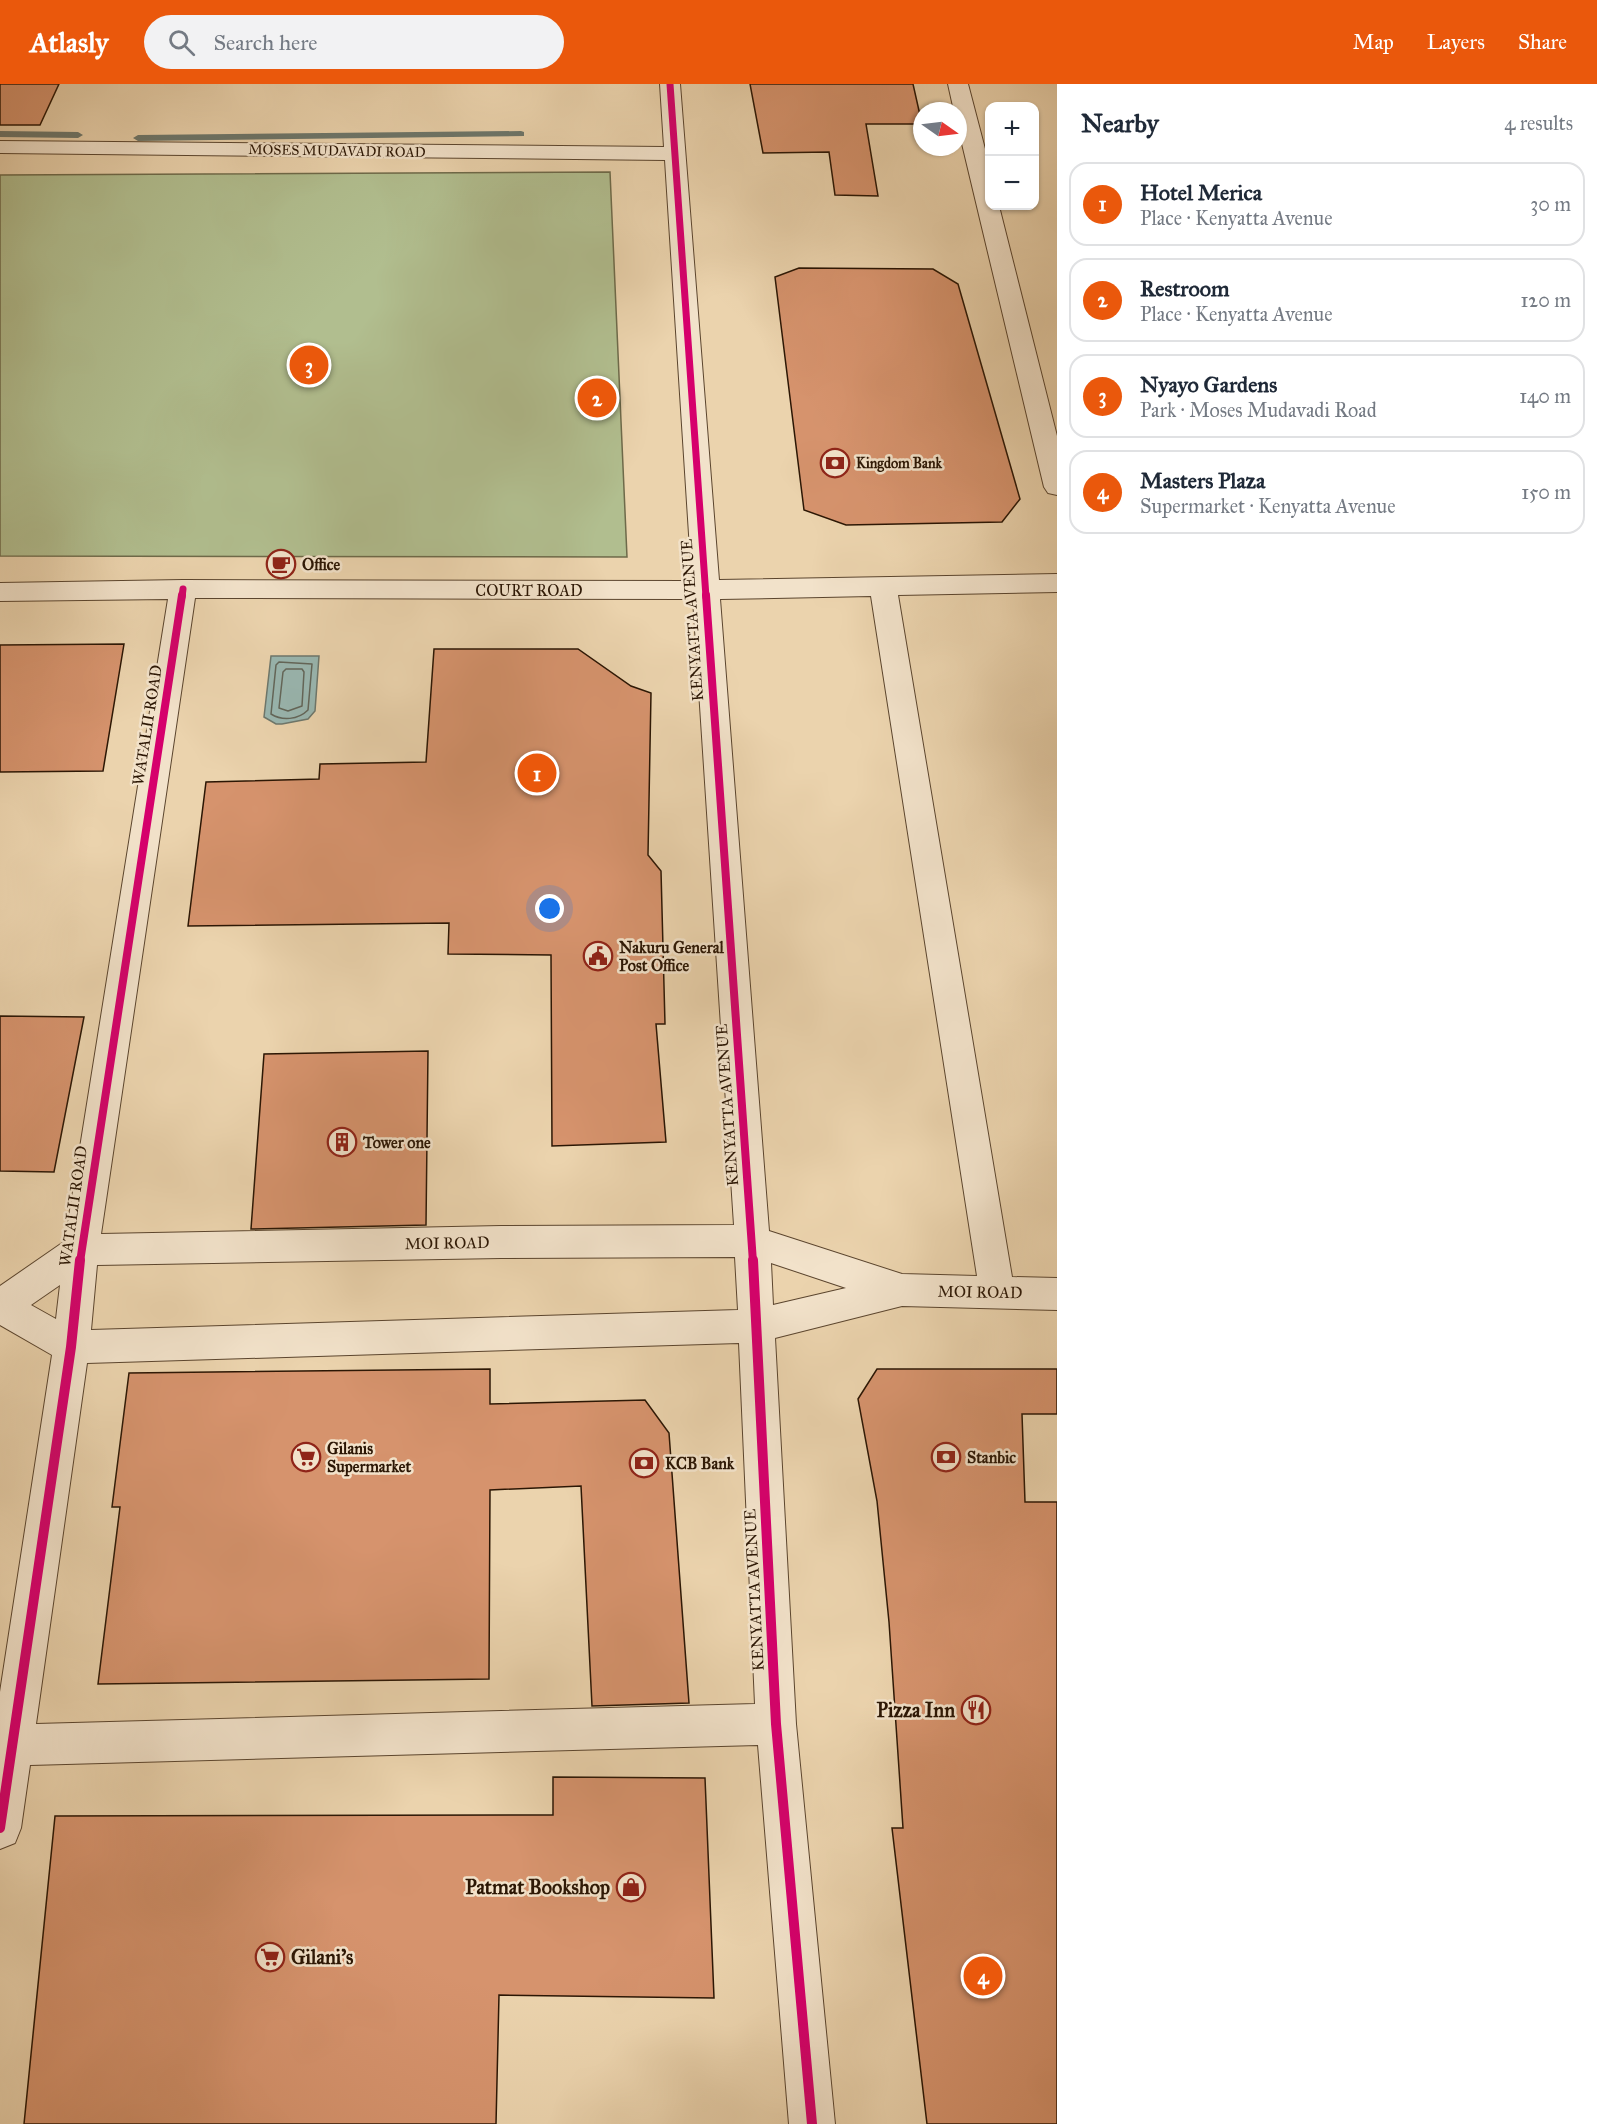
<!DOCTYPE html>
<meta charset="utf-8">
<style>
:root{--surface:#fff;--page:#f2f2f3;--text:#1f2937;--muted:#747a83;--line:#e0e1e3;--accent:#ea580c}
body{margin:0;font-family:"IM FELL Great Primer",serif;background:var(--page);color:var(--text)}
.controls{position:absolute;right:18px;top:18px;display:grid;overflow:hidden;border-radius:12px;box-shadow:0 2px 4px #0004}
.controls button{width:54px;height:54px;display:grid;place-items:center;padding:0;border:0;border-bottom:2px solid var(--line);background:var(--surface);color:var(--text);font:30px sans-serif}
.compass{position:absolute;left:913px;top:18px;width:54px;height:54px;border-radius:50%;background:var(--surface);box-shadow:0 2px 4px #0004;rotate:104deg}
.you{position:absolute;left:550px;top:825px;width:21px;height:21px;margin:-15px;border:4px solid #fff;border-radius:50%;background:#1a73e8;box-shadow:0 0 0 9px #1a73e833}
.badge{display:grid;place-items:center;width:39px;height:39px;border-radius:50%;background:var(--accent);color:#fff;font-size:20px;font-weight:700}
.pin{position:absolute;translate:-50% -50%;border:3px solid #fff;box-shadow:0 2px 6px #0006}
.list{margin:0;padding:0;list-style:none}
h2{display:flex;justify-content:space-between;align-items:center;height:78px;margin:0;padding:0 24px;font-size:26px}
h2 small{font-size:20px;font-weight:400;color:var(--muted)}
.list li{display:grid;grid-template-columns:39px 1fr auto;gap:18px;align-items:center;box-sizing:border-box;height:84px;margin:0 12px 12px;padding:0 12px;border:2px solid var(--line);border-radius:18px}
.list b{display:block;font-size:22px;white-space:nowrap}
.list p{margin:0;font-size:20px;white-space:nowrap;color:var(--muted)}
.list em{font-size:20px;font-style:normal;color:var(--muted)}
.icon{flex:none;width:33px;height:33px;fill:none;stroke:currentColor;stroke-width:2;stroke-linecap:round;stroke-linejoin:round}
.map{position:relative;flex:none;width:1057px;height:2040px;overflow:hidden}
header{display:flex;align-items:center;gap:36px;box-sizing:border-box;height:84px;padding:0 30px;background:var(--accent);color:#fff}
header strong{font-size:28px}
nav{display:flex;gap:33px;margin-inline-start:auto;font-size:21px}
.search{width:420px;height:54px;background:var(--page);display:flex;align-items:center;gap:15px;box-sizing:border-box;padding:0 21px;border-radius:33px;color:var(--muted);font-size:22px}
main{display:flex}
aside{flex:1;background:var(--surface)}
.map>svg:first-child{display:block}
</style>
<header>
<strong>Atlasly</strong>
<div class="search"><svg class="icon" aria-label="search" viewBox="0 0 24 24"><circle cx="10" cy="10" r="6"/><path d="M15 15l6 6"/></svg>Search here</div>
<nav><a>Map</a><a>Layers</a><a>Share</a></nav>
</header>
<main>
<div class="map">
<svg width="1057" height="2040" viewBox="0 0 1057 2040">
<rect width="100%" height="100%" fill="#ebd3ad"/>
<filter id="stains"><feTurbulence type="fractalNoise" baseFrequency=".00333" numOctaves="4"/><feColorMatrix values="0 0 0 0 .2 0 0 0 0 .09 0 0 0 0 .02 0 0 0 .5 -.17"/></filter>
<radialGradient id="worn" r=".72"><stop offset=".6" stop-color="#630" stop-opacity="0"/><stop offset="1" stop-color="#630" stop-opacity=".3"/></radialGradient>
<!-- green -->
<path fill="#b1be8f" stroke="#6e6a4a" stroke-width="1.5" d="M610,88L627,473L0,472V91Z"/>
<!-- water -->
<path fill="#99b7b1" stroke="#6d776c" stroke-width="1.5" d="M271,572H319L315,627L308,635L282,640H276L264,633Z"/>
<g fill="none" stroke-linecap="round" stroke-linejoin="round">
<!-- shore -->
<path stroke="#62665a" stroke-width="1.5" d="M279,578L312,580L308,626C298,636 282,637 271,630L276,581Z
M286,585H302L304,588L302,622L288,627L279,624L283,588Z"/>
<!-- stream -->
<path fill="#6d776c" fill-rule="evenodd" d="M0,47L78,48L83,51L78,54L0,53Z
M521,47L524,48V52L138,57L133,54L138,51Z"/>
</g>
<!-- building -->
<path fill="#d6936d" stroke="#2b1604" stroke-width="1.5" d="M0,0H59L40,41H0Z
M750,0H913L922,40H866L878,112L835,111L829,68L763,69Z
M799,184L933,185L958,200L1020,415L1002,438L846,441L804,426L775,193Z
M124,560L103,687L0,688V561Z
M434,565H578L631,602L651,609L648,771L661,787L665,940H656L666,1058L552,1062L551,871L448,870L449,839L188,842L206,698L319,695L320,680L426,678Z
M0,932L84,933L54,1088L0,1087Z
M428,967L426,1141L251,1145L264,970Z
M490,1285V1320L645,1316L669,1349L689,1619L592,1622L581,1402L490,1406L489,1595L98,1600L120,1423H112L129,1289Z
M877,1285H1057V1330H1022L1025,1418H1057V2040H927L892,1744H903L889,1538L877,1417L858,1315Z
M553,1693L705,1694L714,1914L499,1911L496,2040H24L55,1732L553,1731Z"/>
<g fill="none" stroke-linecap="round" stroke-linejoin="round">
<!-- minor casing -->
<g stroke="#5b452e" stroke-width="2">
<path id="minor" d="M660,0H680L719,496L1057,490V508L898,511L1012,1193L1057,1194V1226L902,1222L775,1254L796,1640L835,2040H789L758,1661L30,1681L21,1744L15,1759L0,1765V1608L52,1271L0,1241V1202L65,1157L168,515L0,517V499L183,496L692,497L665,76L0,69V57L664,63ZM871,512L977,1192L902,1190L769,1147L720,515ZM195,514L693,515L734,1141L501,1142L101,1150ZM735,1173L738,1226L91,1246L97,1181L501,1174ZM771,1179L846,1204L773,1221ZM60,1201L56,1235L31,1221ZM739,1259L755,1620L36,1640L87,1279Z
M948,0H968L990,84V122H999L1057,352V411L1048,409L1044,403L958,43V27H954Z"/>
</g>
<!-- minor -->
<use href="#minor" fill="#f2e2ca" fill-rule="evenodd"/>
<!-- cycleway-far2 casing -->
<g stroke="#f2e2ca" stroke-width="10">
<path id="cycleway-far2" d="M670,0L706,513
M182,513L183,505"/>
</g>
<!-- cycleway-far1 casing -->
<g stroke="#f2e2ca" stroke-width="12">
<path id="cycleway-far1" d="M706,511L753,1178
M80,1178L182,511"/>
</g>
<!-- cycleway casing -->
<g stroke="#f2e2ca" stroke-width="14">
<path id="cycleway" d="M753,1176L776,1640L812,2040
M0,1744L71,1263L80,1176"/>
</g>
<!-- cycleway-far2 -->
<use href="#cycleway-far2" stroke="#d6006c" stroke-width="7"/>
<!-- cycleway-far1 -->
<use href="#cycleway-far1" stroke="#d6006c" stroke-width="8"/>
<!-- cycleway -->
<use href="#cycleway" stroke="#d6006c" stroke-width="10"/>
</g>
<!-- icons -->
<defs>
<g id="bank-ring" transform="scale(1.5)"><circle r="9.5" fill="#f2e2ca" stroke="#8f2418" stroke-width="1.5"/><path d="M-6-4H6V4H-6ZM0-2.3a2.3 2.3 0 1 0 0 4.6a2.3 2.3 0 1 0 0-4.6Z" fill="#8f2418"/></g>
<g id="cafe-ring" transform="scale(1.5)"><circle r="9.5" fill="#f2e2ca" stroke="#8f2418" stroke-width="1.5"/><path d="M-5.5-4.5H6V0H3Q3 3.5 0 3.5H-2.5Q-5.5 3.5-5.5 0ZM3-3.2v2h1.7v-2ZM-6 4.5H4V6H-6Z" fill="#8f2418"/></g>
<g id="civic-ring" transform="scale(1.5)"><circle r="9.5" fill="#f2e2ca" stroke="#8f2418" stroke-width="1.5"/><path d="M-.6-6.5H3V-4.5H.6V-3L4-1V1h2V6H-6V1h2V-1L-.6-3ZM-1.2 2.5V6h2.4V2.5Z" fill="#8f2418"/></g>
<g id="building-ring" transform="scale(1.5)"><circle r="9.5" fill="#f2e2ca" stroke="#8f2418" stroke-width="1.5"/><path d="M-4-6H4V6H1V3H-1V6H-4ZM-2.5-4.3h1.7v1.8h-1.7ZM.8-4.3h1.7v1.8H.8ZM-2.5-1h1.7V.8h-1.7ZM.8-1h1.7V.8H.8Z" fill="#8f2418"/></g>
<g id="supermarket-ring" transform="scale(1.5)"><circle r="9.5" fill="#f2e2ca" stroke="#8f2418" stroke-width="1.5"/><path d="M-6-5.5h2.5l.6 2H6L4.5 2H-2.5L-4.4-4H-6ZM-1.5 3.2a1.3 1.3 0 1 0 .1 0ZM3 3.2a1.3 1.3 0 1 0 .1 0Z" fill="#8f2418"/></g>
<g id="restaurant-ring" transform="scale(1.5)"><circle r="9.5" fill="#f2e2ca" stroke="#8f2418" stroke-width="1.5"/><path d="M-5-6h1v4h1v-4h1v4h1v-4h1v5L-1.5 .5V6h-2V.5L-5-1ZM5-6V6H3V1.5H1.5Q1.5-4 5-6Z" fill="#8f2418"/></g>
<g id="shop-ring" transform="scale(1.5)"><circle r="9.5" fill="#f2e2ca" stroke="#8f2418" stroke-width="1.5"/><path d="M-5-2.5h2.3a2.7 3.5 0 0 1 5.4 0H5L5.5 6h-11ZM-1.5-2.5h3a1.5 2.3 0 0 0-3 0Z" fill="#8f2418"/></g>
</defs>
<g fill-rule="evenodd">
<use href="#bank-ring" x="835" y="379"/>
<use href="#cafe-ring" x="281" y="480"/>
<use href="#civic-ring" x="598" y="872"/>
<use href="#building-ring" x="342" y="1058"/>
<use href="#supermarket-ring" x="306" y="1373"/>
<use href="#bank-ring" x="946" y="1373"/>
<use href="#bank-ring" x="644" y="1379"/>
<use href="#restaurant-ring" x="976" y="1626"/>
<use href="#shop-ring" x="631" y="1803"/>
<use href="#supermarket-ring" x="270" y="1873"/>
</g>
<g text-anchor="middle" dominant-baseline="central" stroke-width="5" stroke-linejoin="round" paint-order="stroke">
<!-- far-street labels -->
<g font-size="14" fill="#2b1604" stroke="#f2e2ca">
<text transform="translate(337 67) rotate(1)">MOSES MUDAVADI ROAD</text>
</g>
<!-- far-poi labels -->
<g font-size="14" font-weight="bold" fill="#2b1604" stroke="#f2e2ca" text-anchor="start">
<text x="856" y="379">Kingdom Bank</text>
</g>
<!-- poi labels -->
<g font-size="16" font-weight="bold" fill="#2b1604" stroke="#f2e2ca" text-anchor="start">
<text x="302" y="480">Office</text>
<text x="619" y="863">Nakuru General<tspan x="619" dy="18">Post Office</tspan></text>
<text x="363" y="1058">Tower one</text>
<text x="327" y="1364">Gilanis<tspan x="327" dy="18">Supermarket</tspan></text>
<text x="967" y="1373">Stanbic</text>
<text x="665" y="1379">KCB Bank</text>
</g>
<!-- street labels -->
<g font-size="16" fill="#2b1604" stroke="#f2e2ca">
<text x="529" y="506">COURT ROAD</text>
<text transform="translate(692 536) rotate(-94)">KENYATTA AVENUE</text>
<text transform="translate(147 641) rotate(-81)">WATALII ROAD</text>
<text transform="translate(727 1021) rotate(-94)">KENYATTA AVENUE</text>
<text transform="translate(73 1122) rotate(-82)">WATALII ROAD</text>
<text transform="translate(447 1159) rotate(-1)">MOI ROAD</text>
<text transform="translate(980 1208) rotate(1)">MOI ROAD</text>
<text transform="translate(754 1506) rotate(-93)">KENYATTA AVENUE</text>
</g>
<!-- near-poi labels -->
<g font-size="20" font-weight="bold" fill="#2b1604" stroke="#f2e2ca" text-anchor="end">
<text x="955" y="1626">Pizza Inn</text>
<text x="610" y="1803">Patmat Bookshop</text>
<text x="291" y="1873" text-anchor="start">Gilani's</text>
</g>
</g>
<rect width="100%" height="100%" filter="url(#stains)"/>
<rect width="100%" height="100%" fill="url(#worn)"/>
</svg>
<div class="controls">
<button>+</button>
<button>−</button>
</div>
<svg class="compass" viewBox="-18 -18 36 36"><path d="M0-13l5 13h-10z" fill="#e53935"/><path d="M0 13l5-13h-10z" fill="#747a83"/></svg>
<div class="you"></div>
<div class="pin badge" style="left:537px;top:689px">1</div>
<div class="pin badge" style="left:597px;top:314px">2</div>
<div class="pin badge" style="left:309px;top:281px">3</div>
<div class="pin badge" style="left:983px;top:1892px">4</div>
</div>
<aside>
<h2>Nearby<small>4 results</small></h2>
<ul class="list">
<li><span class="badge">1</span><div><b>Hotel Merica</b><p>Place · Kenyatta Avenue</p></div><em>30 m</em></li>
<li><span class="badge">2</span><div><b>Restroom</b><p>Place · Kenyatta Avenue</p></div><em>120 m</em></li>
<li><span class="badge">3</span><div><b>Nyayo Gardens</b><p>Park · Moses Mudavadi Road</p></div><em>140 m</em></li>
<li><span class="badge">4</span><div><b>Masters Plaza</b><p>Supermarket · Kenyatta Avenue</p></div><em>150 m</em></li>
</ul>
</aside>
</main>
